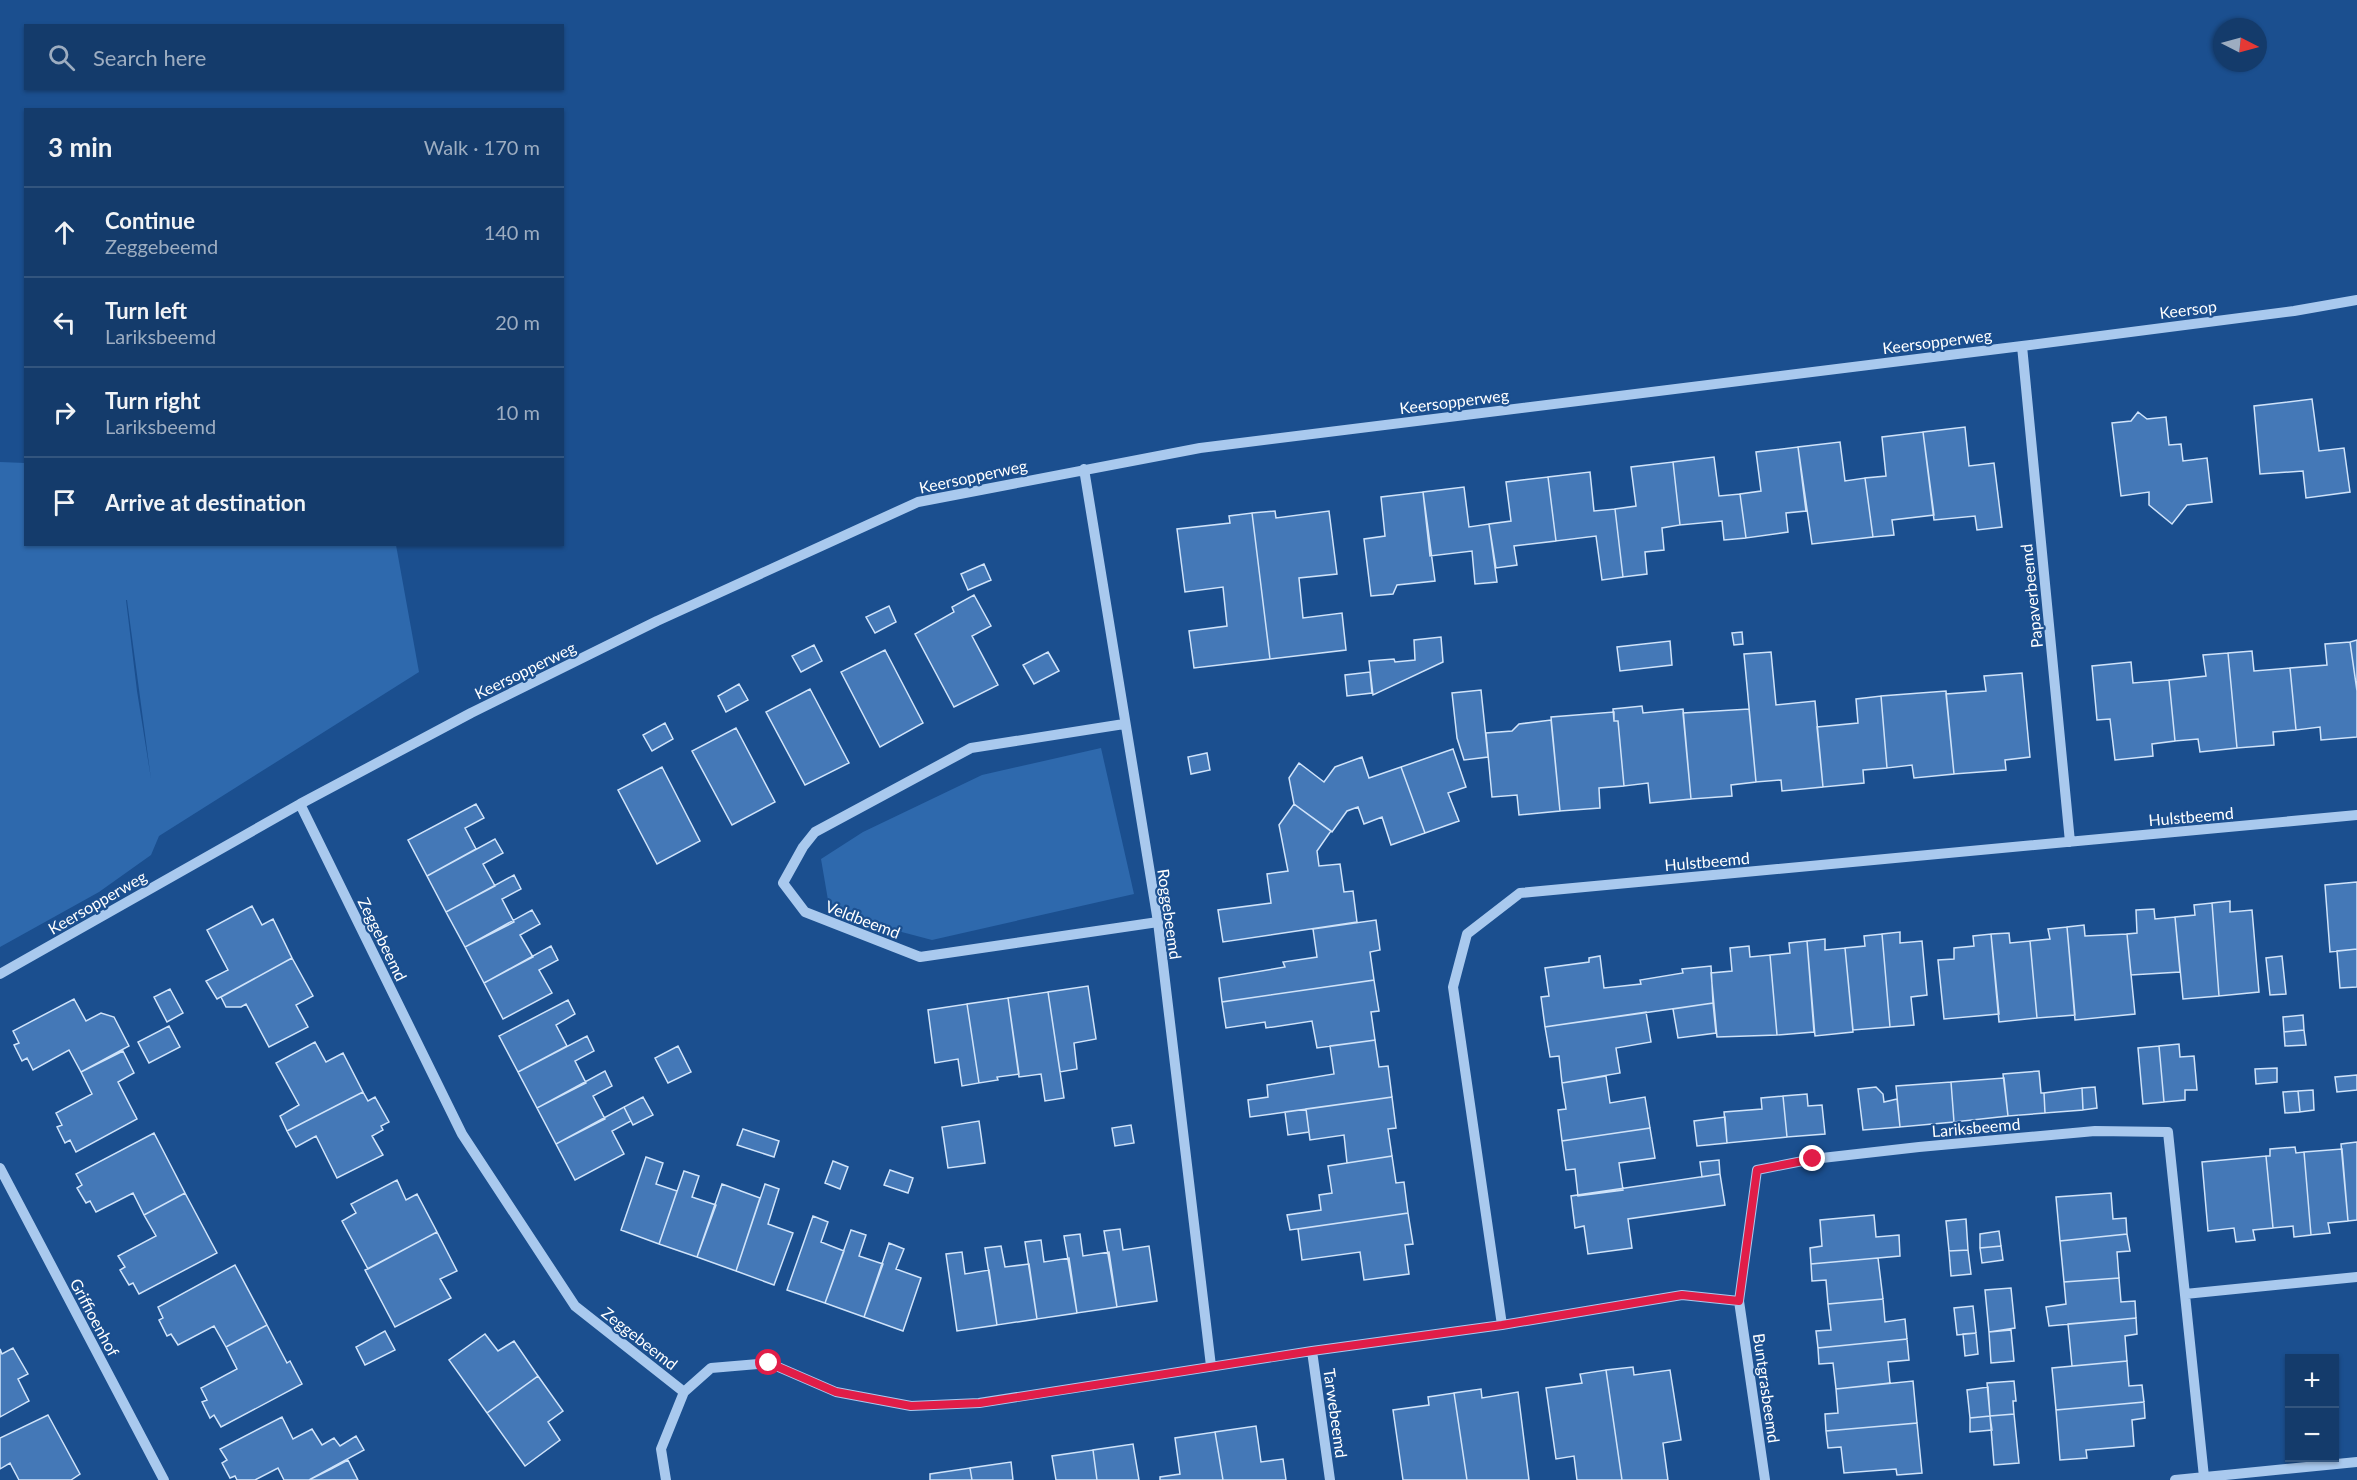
<!DOCTYPE html>
<meta charset="utf-8">
<style>
:root{--surface:#143b6b;--page:#214673;--text:#f1f3f6;--muted:#9dadc1;--line:#33557e}
body{margin:0;font-family:Lato,sans-serif;background:var(--page);color:var(--text)}
.controls{position:absolute;right:18px;bottom:18px;display:grid;overflow:hidden;border-radius:0px;box-shadow:0 2px 4px #0004}
.controls button{width:54px;height:54px;display:grid;place-items:center;padding:0;border:0;border-bottom:2px solid var(--line);background:var(--surface);color:var(--text);font:30px sans-serif}
.compass{position:absolute;left:2213px;top:18px;width:54px;height:54px;border-radius:50%;background:var(--surface);box-shadow:0 2px 4px #0004;rotate:96deg}
.stop{position:absolute;width:18px;height:18px;margin:-14px;border:4px solid #e11d48;border-radius:50%;background:#fff}
.stop.end{background:#e11d48;border-color:#fff;box-shadow:0 2px 6px #0008}
.list{margin:0;padding:0;list-style:none}
h2{display:flex;justify-content:space-between;align-items:center;height:78px;margin:0;padding:0 24px;font-size:26px}
h2 small{font-size:20px;font-weight:400;color:var(--muted)}
.list li{display:grid;grid-template-columns:39px 1fr auto;gap:18px;align-items:center;box-sizing:border-box;height:90px;padding:0 24px;border-top:2px solid var(--line)}
.list b{display:block;font-size:22px;white-space:nowrap}
.list p{margin:0;font-size:20px;white-space:nowrap;color:var(--muted)}
.list em{font-size:20px;font-style:normal;color:var(--muted)}
.icon{flex:none;width:33px;height:33px;fill:none;stroke:currentColor;stroke-width:2;stroke-linecap:round;stroke-linejoin:round}
.map{position:relative;flex:none;width:2357px;height:1480px;overflow:hidden}
.search{position:absolute;background:var(--surface);box-shadow:0 2px 4px #0004;left:24px;top:24px;width:540px;height:66px;display:flex;align-items:center;gap:15px;box-sizing:border-box;padding:0 21px;border-radius:0px;color:var(--muted);font-size:22px}
.panel{position:absolute;background:var(--surface);box-shadow:0 2px 4px #0004;left:24px;top:108px;width:540px;height:438px;border-radius:0px}
.map>svg:first-child{display:block}
</style>
<div class="map">
<svg width="2357" height="1480" viewBox="0 0 2357 1480">
<rect width="100%" height="100%" fill="#1b4f8f"/>
<!-- green -->
<path fill="#2e69ad" fill-rule="evenodd" d="M0,462L25,463L26,544L396,545L419,672L159,836L151,855L99,892L0,947ZM126,600H127L151,779L137,691Z
M1101,748L1134,894L932,940L845,917L828,900L821,859L863,832L982,775Z"/>
<!-- building -->
<path fill="#4478b7" stroke="#cfe3fa" stroke-width="1.5" d="M2312,399L2319,451L2344,448L2350,492L2306,498L2303,471L2260,474L2254,406Z
M2138,412L2147,419L2166,417L2169,445L2181,444L2183,461L2207,458L2212,502L2187,505L2172,524L2149,505V492L2121,496L2112,423L2131,421Z
M1965,427L1969,466L1994,463L2002,527L1977,530L1975,516L1934,520L1923,432Z
M1923,432L1934,515L1892,520L1894,535L1873,537L1865,478L1886,476L1882,437Z
M1840,442L1845,481L1865,478L1873,537L1812,544L1798,447Z
M1798,447L1806,511L1786,513L1788,532L1746,538L1740,494L1761,491L1756,452Z
M1714,457L1719,496L1740,494L1746,538L1724,540L1722,521L1680,525L1673,462Z
M1673,462L1680,525L1662,528L1664,550L1645,552L1647,574L1623,577L1615,509L1636,506L1631,467Z
M1590,472L1594,511L1615,509L1623,577L1602,580L1596,536L1556,541L1548,477Z
M1548,477L1556,541L1514,546L1517,565L1496,568L1489,524L1511,521L1506,482Z
M1464,487L1469,527L1489,524L1497,582L1475,584L1472,551L1430,556L1423,492Z
M1423,492L1435,581L1397,585L1393,594L1371,596L1364,539L1385,536L1381,497Z
M1275,511L1276,518L1329,511L1337,574L1299,578L1303,618L1342,613L1346,650L1270,659L1252,513Z
M1252,513L1270,659L1194,668L1189,631L1227,626L1223,587L1185,592L1177,529L1230,523L1229,516Z
M984,564L991,580L968,590L961,574Z
M974,595L991,626L972,636L998,685L954,707L915,634L954,612L952,607Z
M889,606L896,622L875,633L866,617Z
M1742,632L1743,644L1734,645L1732,633Z
M1441,637L1443,662L1373,695L1369,661L1394,659L1395,662L1415,660L1414,640Z
M2357,640V691L2350,642Z
M1670,641L1672,665L1620,671L1617,647Z
M2350,642L2357,691V737L2321,740L2320,727L2296,730L2290,668L2327,665L2325,644Z
M814,645L822,661L801,672L792,656Z
M885,650L923,723L880,747L841,672Z
M2252,651L2254,671L2290,668L2296,730L2273,732L2274,745L2237,748L2228,653Z
M1048,652L1059,671L1034,684L1023,665Z
M1771,652L1776,705L1815,701L1823,787L1782,791L1781,780L1756,782L1744,654Z
M2228,653L2237,748L2200,752L2198,739L2175,741L2169,680L2206,676L2203,655Z
M2131,662L2133,683L2169,680L2175,741L2152,744L2153,756L2115,760L2110,719L2097,720L2092,666Z
M1370,672L1372,693L1347,696L1345,675Z
M2022,673L2030,757L2005,760L2006,770L1954,774L1946,694L1986,691L1984,676Z
M739,684L748,700L726,712L718,696Z
M810,689L849,763L805,785L766,712Z
M1481,690L1488,757L1464,760L1457,738L1452,693Z
M1946,691L1954,774L1914,778L1912,765L1887,768L1881,696Z
M1881,696L1887,768L1863,770L1864,783L1823,787L1817,727L1858,723L1856,699Z
M1642,706L1643,713L1683,709L1691,799L1650,803L1648,783L1624,786L1618,721H1614L1613,709Z
M1749,709L1756,782L1731,785L1732,796L1691,799L1683,713Z
M1614,712V721H1618L1624,786L1599,788L1600,808L1560,811L1551,717Z
M1551,720L1560,811L1519,815L1517,795L1492,797L1486,733L1512,731L1519,724Z
M665,723L673,739L652,751L643,735Z
M736,728L775,802L732,825L692,751Z
M1453,749L1466,787L1448,793L1459,821L1425,833L1401,767Z
M1207,753L1210,770L1191,774L1188,757Z
M1362,757L1369,778L1401,767L1425,833L1391,845L1382,817L1364,824L1358,807L1347,811L1332,832L1294,804L1289,778L1299,763L1324,782L1335,767Z
M662,767L700,841L657,864L618,790Z
M476,804L484,818L465,828L476,849L427,876L408,840Z
M1294,804L1331,831L1317,851L1319,866L1340,864L1344,892L1353,891L1357,922L1223,942L1218,910L1271,903L1267,874L1288,871L1279,825Z
M495,839L503,853L483,864L495,886L446,912L427,876Z
M514,875L521,889L502,899L514,922L465,947L446,912Z
M2357,882V949L2330,952L2325,885Z
M2230,901V912L2252,910L2259,992L2219,996L2212,903Z
M2212,903L2219,996L2183,999L2175,917L2195,915L2194,905Z
M252,906L262,925L273,919L292,958L217,999L206,981L228,970L207,930Z
M2154,909L2155,919L2175,917L2180,972L2131,975L2127,934L2137,933L2136,910Z
M532,910L540,924L520,935L533,957L484,983L465,947Z
M1376,920L1380,950L1370,952L1374,980L1222,1002L1219,978L1285,967L1283,962L1317,957L1313,929Z
M2084,925L2085,936L2127,934L2135,1014L2075,1020L2067,927Z
M2067,927L2075,1015L2037,1018L2030,941L2050,939L2048,929Z
M1900,932V943L1922,941L1927,995L1911,997L1914,1025L1890,1027L1882,934Z
M2009,933L2010,943L2030,941L2037,1018L1999,1022L1991,934Z
M1882,934L1890,1027L1853,1030L1845,948L1865,946L1864,936Z
M1991,934L1999,1014L1944,1019L1938,960L1954,959V948L1974,946L1973,936Z
M1825,939V950L1845,948L1853,1032L1815,1036L1807,941Z
M1807,941L1814,1032L1777,1035L1770,955L1790,953L1789,943Z
M551,946L558,960L539,970L552,993L503,1019L484,983Z
M1749,946L1750,957L1770,955L1777,1035L1717,1037L1711,973L1732,971L1730,948Z
M2357,949V987L2340,988L2337,951Z
M1600,956L1604,988L1641,984L1640,980L1683,973L1682,969L1711,966L1713,1003L1545,1027L1541,997L1549,996L1545,968L1589,962V958Z
M2282,956L2286,994L2270,995L2266,958Z
M292,958L313,996L296,1005L308,1027L269,1047L246,1004L241,1007H226L221,997Z
M1374,980L1379,1011L1371,1012L1375,1040L1317,1048L1312,1021L1266,1028L1265,1022L1226,1028L1222,1002Z
M1088,986L1096,1039L1074,1043L1077,1069L1060,1072L1048,992Z
M170,989L183,1013L167,1022L154,997Z
M1048,992L1064,1098L1045,1101L1041,1074L1019,1077L1008,998Z
M1008,998L1019,1074L997,1077L998,1080L979,1083L967,1004Z
M74,999L86,1021L101,1013L114,1017L129,1046L81,1072L69,1050L33,1070L27,1058L22,1061L14,1045L19,1043L13,1031Z
M568,1000L575,1014L556,1025L567,1046L518,1072L499,1036Z
M1713,1003L1716,1033L1678,1038L1673,1009Z
M967,1004L979,1083L962,1086L958,1059L935,1063L928,1010Z
M1646,1012L1651,1042L1616,1048L1620,1073L1562,1083L1559,1056L1550,1057L1545,1027Z
M2303,1015L2304,1030L2284,1032L2283,1017Z
M169,1026L180,1047L149,1063L138,1042Z
M2304,1030L2306,1045L2285,1046L2284,1032Z
M587,1036L594,1051L575,1061L586,1083L537,1108L518,1072Z
M1375,1040L1379,1067L1388,1066L1392,1097L1250,1117L1248,1100L1268,1097L1267,1085L1334,1074L1330,1046Z
M315,1042L326,1062L343,1053L363,1092L287,1131L280,1116L299,1105L276,1063Z
M2179,1044L2180,1057L2194,1056L2197,1090H2185V1100L2164,1102L2159,1046Z
M678,1046L691,1072L668,1083L655,1058Z
M2159,1046L2164,1102L2143,1104L2138,1048Z
M123,1051L134,1073L118,1082L137,1119L76,1152L70,1140L65,1143L57,1127L62,1125L56,1113L92,1094L81,1072Z
M2277,1068V1082L2256,1084L2255,1069Z
M605,1071L612,1086L593,1096L605,1119L556,1144L537,1108Z
M2039,1071L2041,1093H2044L2045,1113L2008,1116L2003,1074Z
M2357,1075V1090L2337,1092L2335,1077Z
M1606,1076L1610,1103L1645,1097L1650,1128L1562,1141L1558,1110L1566,1109L1562,1083Z
M2004,1078L2008,1116L1954,1122L1951,1082Z
M1951,1082L1954,1122L1900,1127L1896,1086Z
M1876,1087L1883,1094L1884,1102L1897,1099L1900,1127L1863,1130L1858,1089Z
M2095,1087L2097,1108L2083,1110L2082,1088Z
M2082,1088L2083,1110L2045,1113L2044,1093Z
M2313,1090L2314,1110L2300,1112L2298,1091Z
M2298,1091L2300,1112L2285,1113L2283,1092Z
M363,1092L368,1101L375,1097L389,1122L381,1126L383,1130L372,1136L383,1155L337,1178L316,1136L296,1147L287,1131Z
M1807,1094L1808,1106L1822,1105L1825,1134L1787,1137L1783,1096Z
M1783,1096L1787,1137L1727,1143L1724,1112L1762,1109L1761,1098Z
M643,1097L653,1115L633,1125L624,1107Z
M1392,1097L1396,1128L1388,1129L1392,1156L1347,1163L1344,1135L1310,1140L1306,1109Z
M624,1107L631,1121L612,1131L624,1154L575,1180L556,1144Z
M1306,1109L1309,1132L1288,1135L1285,1112Z
M1725,1117L1727,1143L1697,1146L1694,1121Z
M979,1121L985,1163L948,1168L942,1127Z
M1131,1125L1134,1143L1115,1146L1112,1128Z
M1650,1128L1655,1158L1619,1163L1623,1190L1578,1196L1575,1169L1566,1170L1562,1141Z
M743,1129L779,1141L774,1157L737,1145Z
M154,1133L185,1193L144,1215L133,1193L96,1212L90,1201L86,1203L77,1188L82,1185L76,1174Z
M2357,1142V1220L2348,1221L2341,1144Z
M2295,1147L2296,1153L2304,1152L2311,1235L2294,1237L2293,1226L2273,1228L2266,1156H2270V1149Z
M2342,1149L2348,1221L2328,1223L2330,1233L2311,1235L2304,1152Z
M1392,1156L1396,1183L1404,1182L1408,1213L1290,1230L1287,1215L1321,1210L1319,1195L1332,1193L1328,1166Z
M2266,1156L2273,1228L2253,1230L2255,1240L2236,1242L2234,1228L2208,1231L2202,1162Z
M646,1157L663,1163L656,1184L677,1191L659,1244L621,1230Z
M1719,1160L1720,1174L1702,1177L1700,1162Z
M833,1161L848,1167L840,1189L825,1183Z
M890,1170L913,1178L908,1193L884,1185Z
M684,1171L699,1176L692,1197L716,1205L697,1257L659,1244Z
M1720,1174L1725,1205L1628,1219L1632,1248L1588,1254L1584,1226L1575,1228L1571,1196Z
M397,1180L406,1200L417,1194L437,1232L368,1269L342,1221L356,1213L351,1204Z
M722,1184L760,1198L736,1271L697,1257Z
M765,1184L779,1189L768,1224L793,1233L774,1285L736,1271Z
M185,1193L217,1253L139,1294L133,1283L129,1285L120,1270L125,1267L118,1256L156,1236L144,1215Z
M2111,1193L2113,1219L2126,1218L2127,1234L2060,1241L2056,1197Z
M1408,1213L1413,1244L1405,1245L1409,1274L1364,1280L1360,1252L1302,1260L1298,1229Z
M1874,1215L1876,1237L1899,1235L1900,1256L1811,1264L1810,1248L1822,1246L1820,1220Z
M813,1216L828,1222L821,1242L844,1251L825,1303L787,1290Z
M1966,1219L1968,1250L1949,1251L1946,1221Z
M1120,1229L1123,1250L1149,1246L1157,1301L1117,1307L1104,1231Z
M851,1230L866,1235L859,1256L883,1264L864,1317L825,1303Z
M1999,1231L2001,1246L1980,1248V1234Z
M437,1232L457,1271L440,1279L451,1298L395,1327L365,1270Z
M1080,1234L1083,1256L1109,1252L1117,1307L1077,1313L1064,1236Z
M2127,1234L2130,1251L2117,1252L2119,1278L2064,1282L2060,1241Z
M1041,1240L1044,1262L1069,1258L1077,1313L1037,1319L1025,1242Z
M889,1243L904,1249L896,1269L921,1278L903,1331L864,1317Z
M1001,1246L1005,1267L1029,1264L1037,1319L997,1325L985,1248Z
M2001,1246L2003,1260L1982,1263L1980,1248Z
M1968,1250L1971,1274L1951,1276L1949,1251Z
M962,1252L965,1274L989,1270L997,1325L957,1331L946,1254Z
M1878,1258L1883,1299L1828,1304L1826,1280L1812,1281L1811,1264Z
M235,1265L267,1325L226,1347L214,1326L178,1345L171,1334L167,1336L159,1320L163,1318L158,1307Z
M2119,1278L2121,1302L2135,1301L2136,1318L2049,1326L2046,1307L2066,1304L2064,1282Z
M2011,1288L2015,1328L1989,1332L1985,1290Z
M1883,1299L1885,1322L1905,1319L1907,1339L1818,1348L1816,1331L1831,1330L1828,1304Z
M1973,1306L1976,1333L1957,1335L1954,1308Z
M2136,1318L2137,1334L2125,1336L2127,1361L2072,1366L2068,1324Z
M267,1325L287,1363L290,1361L302,1384L221,1427L214,1415L210,1418L202,1402L207,1400L201,1388L237,1369L226,1347Z
M2011,1330L2014,1361L1991,1363L1989,1332Z
M385,1331L395,1350L365,1365L356,1347Z
M1976,1333L1978,1354L1965,1356L1963,1334Z
M485,1334L498,1351L514,1341L538,1376L487,1413L449,1360Z
M1907,1339L1909,1360L1888,1362L1890,1383L1836,1389L1833,1363L1819,1364L1818,1348Z
M13,1348L28,1374L18,1379L29,1401L0,1417V1349L2,1354Z
M2127,1361L2129,1386L2142,1385L2144,1402L2056,1410L2052,1368Z
M1633,1367L1634,1375L1670,1370L1681,1440L1663,1443L1668,1480H1622L1606,1370Z
M1606,1370L1622,1480H1577L1574,1456L1556,1459L1546,1388L1582,1383L1580,1374Z
M538,1376L563,1411L548,1422L560,1440L525,1466L487,1413Z
M1913,1381L1917,1423L1826,1431L1825,1414L1838,1413L1836,1389Z
M2014,1381L2016,1401H2013L2014,1414L1990,1416L1987,1383Z
M1988,1387L1990,1416L1970,1418L1967,1390Z
M1481,1389L1482,1398L1518,1392L1529,1480H1467L1454,1393Z
M1454,1393L1467,1480H1403L1393,1410L1429,1405L1428,1397Z
M2144,1402L2145,1418L2132,1420L2134,1446L2086,1450L2087,1458L2060,1460L2056,1410Z
M2014,1414L2019,1463L1994,1465L1990,1416Z
M48,1415L80,1474L71,1480H19L10,1463L0,1469V1438Z
M1990,1416L1992,1430L1970,1432V1418Z
M282,1417L293,1439L312,1429L322,1445L334,1438L340,1446L356,1436L364,1450L309,1480H284L278,1468L255,1480H237L235,1476L230,1478L222,1463L227,1460L220,1449Z
M1917,1423L1922,1473L1897,1475L1896,1469L1844,1473L1841,1447L1828,1448L1826,1431Z
M1256,1426L1261,1462L1283,1459L1286,1480H1223L1215,1432Z
M1215,1432L1223,1480H1160V1477L1180,1474L1175,1438Z
M1133,1444L1139,1480H1097L1093,1450Z
M1093,1450L1097,1480H1056L1052,1456Z
M348,1460L358,1480H309L331,1469Z
M1011,1462L1013,1480H972L970,1468Z
M970,1468L972,1480H930V1474Z"/>
<g fill="none" stroke-linecap="round" stroke-linejoin="round">
<!-- minor -->
<path stroke="#a9c9ee" stroke-width="10" d="M2022,346L2070,842
M1084,469L1158,922L1211,1366
M1124,724L971,748L815,832L803,847L783,883L805,912L920,957L1158,922
M300,804L462,1134L575,1306L684,1392L711,1368L769,1363L836,1392L911,1406L979,1403L1312,1351L1502,1325L1682,1295L1739,1301
M0,974L300,804L471,713L657,621L918,502L1200,448L2022,346L2294,311L2357,300
M0,1168L164,1480
M2185,1294L2357,1277
M1502,1325L1453,987L1467,934L1520,893L2357,815
M1312,1351L1330,1480
M666,1480L661,1449L684,1392
M1765,1480L1739,1301L1757,1170L1813,1159L1919,1147L2095,1131L2168,1132L2204,1477
M2175,1480L2357,1462"/>
</g>
<g fill="none" stroke-linecap="round" stroke-linejoin="round">
<!-- route -->
<path stroke="#e11d48" stroke-width="8" d="M769,1363L836,1392L911,1406L980,1403L1312,1351L1502,1325L1682,1295L1739,1301L1757,1170L1813,1159"/>
</g>
<g text-anchor="middle" dominant-baseline="central" stroke-width="4.5" stroke-linejoin="round" paint-order="stroke">
<!-- street labels -->
<g font-size="16" fill="#fff" stroke="#1b4f8f">
<text transform="translate(2188 309) rotate(-7)">Keersop</text>
<text transform="translate(1937 341) rotate(-7)">Keersopperweg</text>
<text transform="translate(1454 401) rotate(-7)">Keersopperweg</text>
<text transform="translate(973 476) rotate(-12)">Keersopperweg</text>
<text transform="translate(2031 596) rotate(-96)">Papaverbeemd</text>
<text transform="translate(525 670) rotate(-26)">Keersopperweg</text>
<text transform="translate(2191 816) rotate(-5)">Hulstbeemd</text>
<text transform="translate(1707 861) rotate(-5)">Hulstbeemd</text>
<text transform="translate(97 902) rotate(-30)">Keersopperweg</text>
<text transform="translate(1170 914) rotate(82)">Roggebeemd</text>
<text transform="translate(863 919) rotate(21)">Veldbeemd</text>
<text transform="translate(383 939) rotate(64)">Zeggebeemd</text>
<text transform="translate(1976 1127) rotate(-5)">Lariksbeemd</text>
<text transform="translate(95 1317) rotate(62)">Griffioenhof</text>
<text transform="translate(640 1338) rotate(38)">Zeggebeemd</text>
<text transform="translate(1767 1388) rotate(82)">Buntgrasbeemd</text>
<text transform="translate(1336 1413) rotate(82)">Tarwebeemd</text>
</g>
</g>
</svg>
<div class="controls">
<button>+</button>
<button>−</button>
</div>
<svg class="compass" viewBox="-18 -18 36 36"><path d="M0-13l5 13h-10z" fill="#e53935"/><path d="M0 13l5-13h-10z" fill="#9dadc1"/></svg>
<div class="stop" style="left:769px;top:1363px"></div>
<div class="stop end" style="left:1813px;top:1159px"></div>
<div class="search"><svg class="icon" aria-label="search" viewBox="0 0 24 24"><circle cx="10" cy="10" r="6"/><path d="M15 15l6 6"/></svg>Search here</div>
<section class="panel">
<h2>3 min<small>Walk · 170 m</small></h2>
<ul class="list">
<li><svg class="icon" aria-label="ahead" viewBox="0 0 24 24"><path d="M12 20V5M6 11l6-6 6 6"/></svg><div><b>Continue</b><p>Zeggebeemd</p></div><em>140 m</em></li>
<li><svg class="icon" aria-label="left" viewBox="0 0 24 24"><path d="M17 20v-9H6M10 6l-5 5 5 5"/></svg><div><b>Turn left</b><p>Lariksbeemd</p></div><em>20 m</em></li>
<li><svg class="icon" aria-label="right" viewBox="0 0 24 24"><path d="M7 20v-9h11M14 6l5 5-5 5"/></svg><div><b>Turn right</b><p>Lariksbeemd</p></div><em>10 m</em></li>
<li><svg class="icon" aria-label="arrive" viewBox="0 0 24 24"><path d="M6 21V4h12l-3 4 3 4H6"/></svg><div><b>Arrive at destination</b></div></li>
</ul>
</section>
</div>
